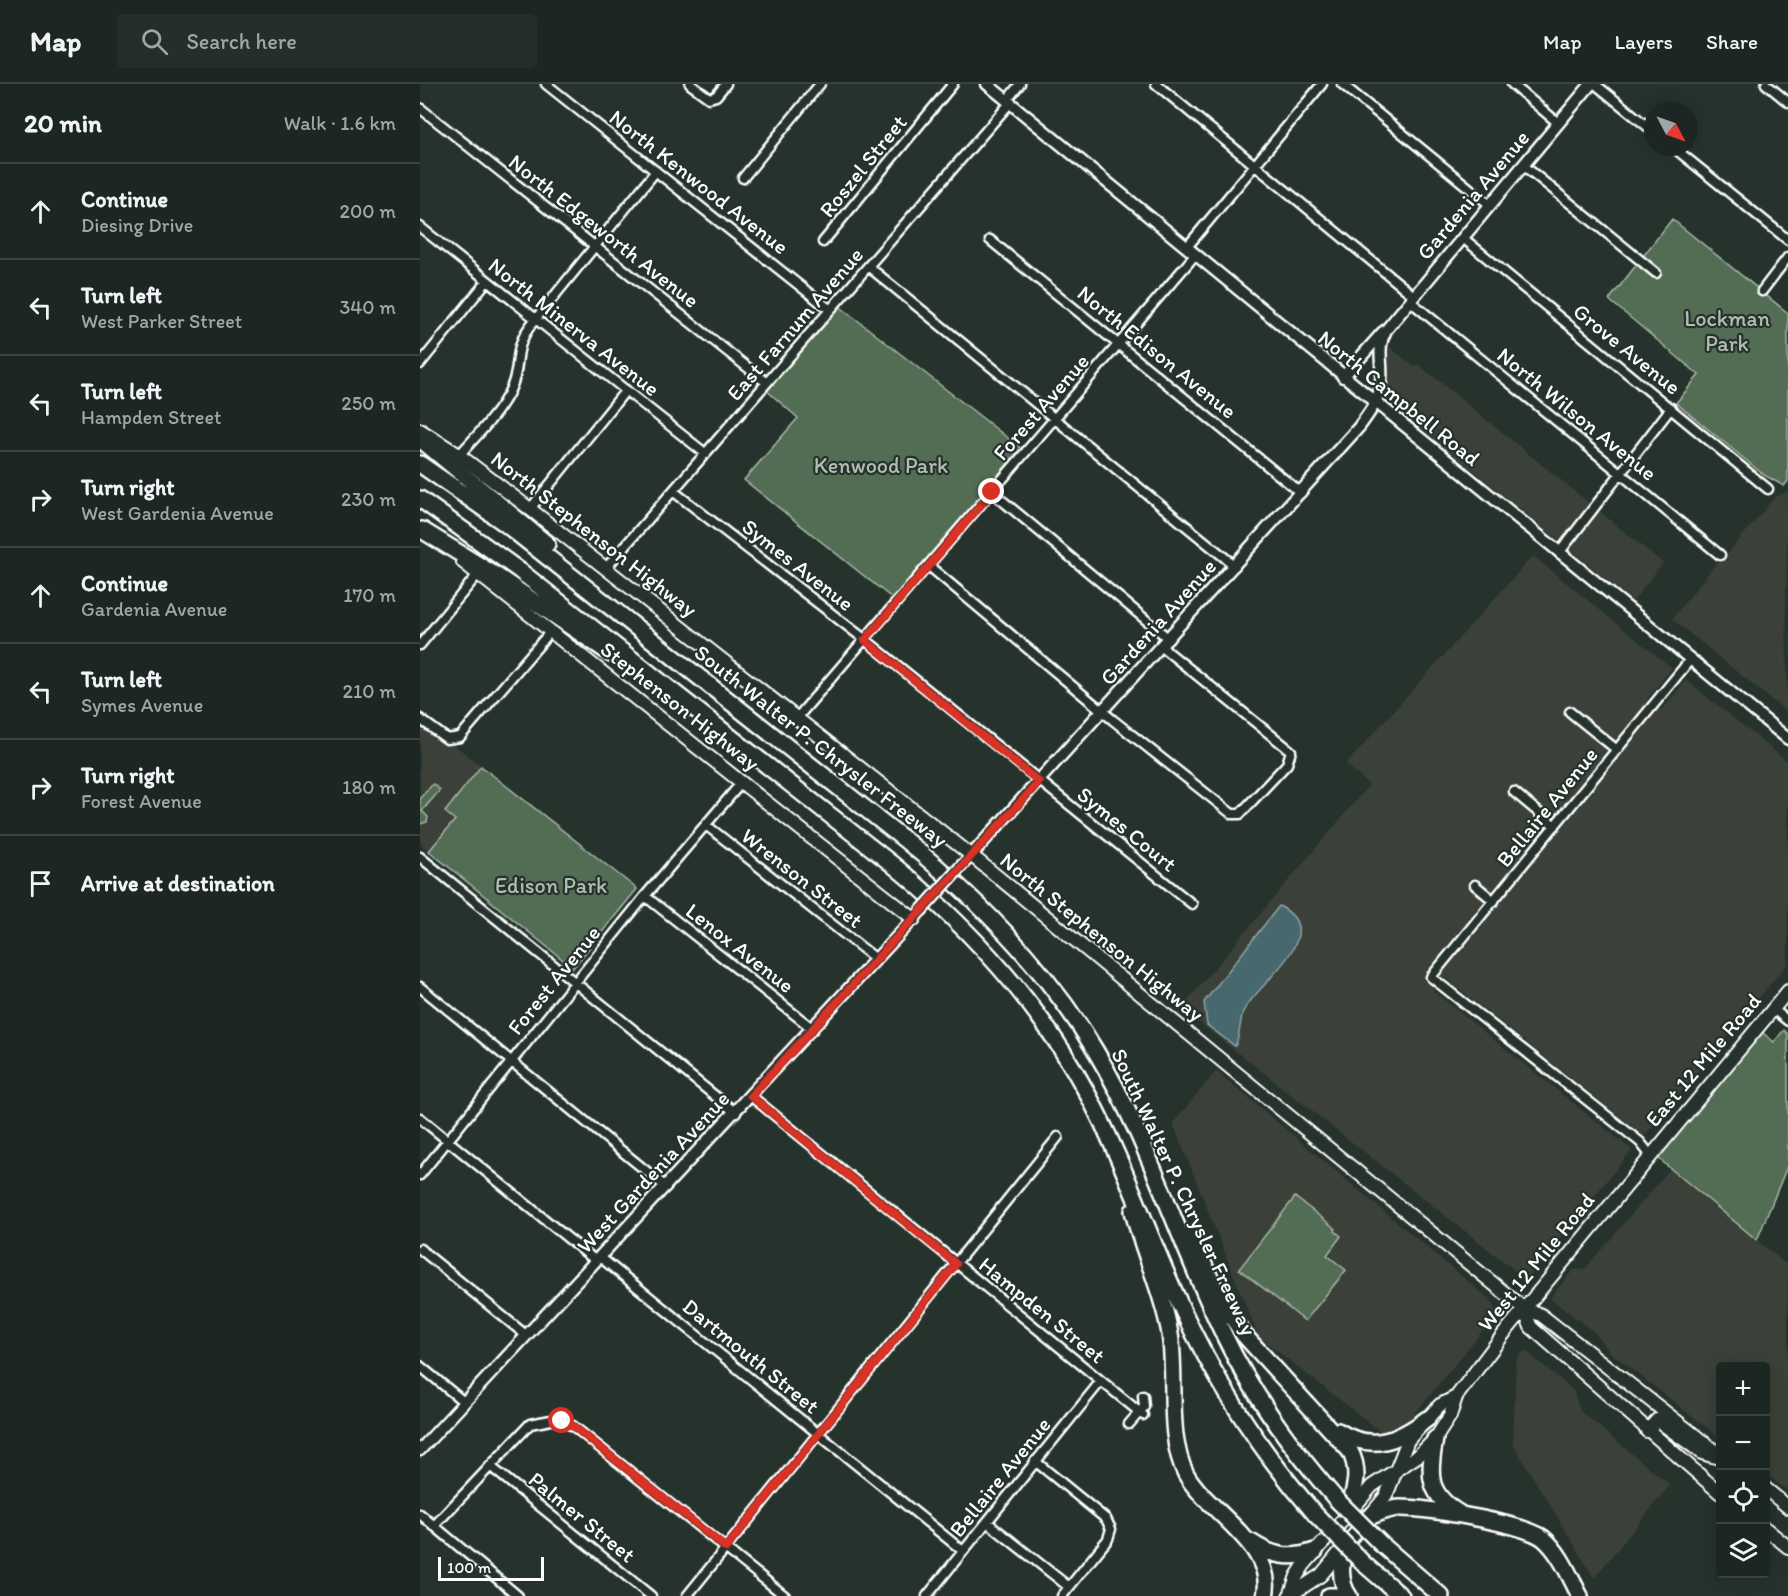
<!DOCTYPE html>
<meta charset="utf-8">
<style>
:root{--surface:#1c2622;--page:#252e2a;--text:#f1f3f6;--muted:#a0a5a5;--line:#3a4340}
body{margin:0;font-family:Itim,sans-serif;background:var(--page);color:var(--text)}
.controls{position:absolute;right:18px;bottom:18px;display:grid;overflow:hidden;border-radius:6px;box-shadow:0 3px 15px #0003}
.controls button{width:54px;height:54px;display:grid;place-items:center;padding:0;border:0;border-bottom:2px solid var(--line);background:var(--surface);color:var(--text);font:30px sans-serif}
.compass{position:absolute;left:1224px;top:18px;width:54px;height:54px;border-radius:50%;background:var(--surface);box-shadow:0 3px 15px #0003;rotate:131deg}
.scale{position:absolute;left:18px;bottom:15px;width:106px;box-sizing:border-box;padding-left:6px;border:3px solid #fff;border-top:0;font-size:16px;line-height:21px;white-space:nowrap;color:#fff;-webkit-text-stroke:4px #26332d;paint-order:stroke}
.stop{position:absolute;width:18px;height:18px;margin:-14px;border:4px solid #d93025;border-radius:50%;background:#fff}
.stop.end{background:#d93025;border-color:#fff;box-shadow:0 2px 6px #0008}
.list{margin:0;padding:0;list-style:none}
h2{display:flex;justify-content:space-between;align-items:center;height:78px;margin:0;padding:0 24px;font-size:26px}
h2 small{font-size:20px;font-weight:400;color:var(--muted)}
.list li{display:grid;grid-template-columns:39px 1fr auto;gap:18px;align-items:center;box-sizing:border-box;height:96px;padding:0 24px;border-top:2px solid var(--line)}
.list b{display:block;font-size:22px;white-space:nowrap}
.list p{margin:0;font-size:20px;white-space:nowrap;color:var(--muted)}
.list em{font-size:20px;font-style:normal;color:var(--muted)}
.icon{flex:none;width:33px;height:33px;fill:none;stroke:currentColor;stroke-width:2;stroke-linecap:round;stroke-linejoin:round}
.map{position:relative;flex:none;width:1368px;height:1512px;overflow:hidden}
header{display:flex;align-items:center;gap:36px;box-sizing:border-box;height:84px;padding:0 30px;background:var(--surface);border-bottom:2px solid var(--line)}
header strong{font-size:28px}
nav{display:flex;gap:33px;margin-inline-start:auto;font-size:21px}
.search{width:420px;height:54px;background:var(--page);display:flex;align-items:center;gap:15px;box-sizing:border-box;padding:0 21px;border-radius:6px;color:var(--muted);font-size:22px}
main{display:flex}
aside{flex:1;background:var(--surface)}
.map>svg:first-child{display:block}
</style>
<header>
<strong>Map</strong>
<div class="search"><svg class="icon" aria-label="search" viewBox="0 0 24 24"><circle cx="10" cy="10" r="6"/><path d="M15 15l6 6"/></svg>Search here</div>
<nav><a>Map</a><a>Layers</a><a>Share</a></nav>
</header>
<main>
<aside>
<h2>20 min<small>Walk · 1.6 km</small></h2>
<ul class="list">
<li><svg class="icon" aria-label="ahead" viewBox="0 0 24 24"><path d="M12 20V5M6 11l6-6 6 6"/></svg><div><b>Continue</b><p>Diesing Drive</p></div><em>200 m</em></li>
<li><svg class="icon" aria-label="left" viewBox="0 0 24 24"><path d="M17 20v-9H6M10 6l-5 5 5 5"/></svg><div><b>Turn left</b><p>West Parker Street</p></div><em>340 m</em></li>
<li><svg class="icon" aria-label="left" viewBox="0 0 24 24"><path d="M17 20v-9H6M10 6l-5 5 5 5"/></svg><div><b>Turn left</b><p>Hampden Street</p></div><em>250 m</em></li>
<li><svg class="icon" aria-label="right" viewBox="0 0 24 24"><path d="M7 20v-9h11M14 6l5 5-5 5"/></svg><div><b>Turn right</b><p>West Gardenia Avenue</p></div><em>230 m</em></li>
<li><svg class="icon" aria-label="ahead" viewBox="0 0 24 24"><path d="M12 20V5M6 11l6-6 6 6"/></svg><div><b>Continue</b><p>Gardenia Avenue</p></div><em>170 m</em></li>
<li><svg class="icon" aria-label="left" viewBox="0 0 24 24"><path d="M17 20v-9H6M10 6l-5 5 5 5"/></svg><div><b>Turn left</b><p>Symes Avenue</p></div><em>210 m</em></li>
<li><svg class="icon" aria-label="right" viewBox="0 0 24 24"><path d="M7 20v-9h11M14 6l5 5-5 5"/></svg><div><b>Turn right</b><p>Forest Avenue</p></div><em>180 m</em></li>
<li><svg class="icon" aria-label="arrive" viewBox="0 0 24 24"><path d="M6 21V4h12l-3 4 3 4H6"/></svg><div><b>Arrive at destination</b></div></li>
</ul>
</aside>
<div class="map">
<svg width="1368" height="1512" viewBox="0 0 1368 1512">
<rect width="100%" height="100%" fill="#26332d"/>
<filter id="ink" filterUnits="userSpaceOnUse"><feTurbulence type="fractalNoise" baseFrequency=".0167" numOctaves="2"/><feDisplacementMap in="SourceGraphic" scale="12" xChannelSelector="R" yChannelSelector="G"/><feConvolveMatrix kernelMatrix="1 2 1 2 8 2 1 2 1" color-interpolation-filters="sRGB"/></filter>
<g filter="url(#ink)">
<!-- built -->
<path fill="#3a4138" d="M967,261L995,283L998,280L1243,479L1213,517L966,315Z
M1368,407L1366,522L1368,629L1252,535L1297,478L1299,480L1355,413Z
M1113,472L1252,584L1227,615L1242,626L1266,596L1368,678V879L1224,1052L1024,893L1013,907L1212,1066L1106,1195L761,924L949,701L926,680Z
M0,634L61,682L25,728L35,735L9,767L0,760Z
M796,987L1069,1215L1077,1229L987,1339L965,1351L838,1252L753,1039Z
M1251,1084L1368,1182V1407L1346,1390V1282H1300V1354L1190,1268L1176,1250L1130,1214L1153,1186L1165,1185Z
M1105,1266L1153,1306L1160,1327L1250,1401L1174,1494L1093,1360L1096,1276Z"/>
<!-- green -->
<path fill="#526d54" stroke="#a8b6aa" stroke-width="1.5" d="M1252,135L1368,229V397L1364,402L1344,391L1256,319L1279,291L1189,216Z
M418,221L602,365L473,515L324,396L378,334L346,306Z
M61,682L217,805L153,884L9,767L35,736L25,728Z
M13,700L20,706L2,727L8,733L7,738L0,740V714Z
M1338,945L1354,958L1364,946L1368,950V1080L1337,1156L1233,1070Z
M875,1113L916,1145L915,1147L921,1152L907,1171L926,1186L885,1237L819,1185Z"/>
<!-- water -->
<path fill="#46686d" stroke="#90a4a7" stroke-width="1.5" d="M859,822C913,849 839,898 824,926C819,937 821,950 815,962L787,941L784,918Z"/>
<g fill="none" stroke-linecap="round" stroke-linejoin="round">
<!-- minor casing -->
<g stroke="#fff" stroke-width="13">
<path id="minor" d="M126,0L409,225
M270,0L289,14L296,12L306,0
M736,0L994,212
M922,0L1070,121
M1092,0L1138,39
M1175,0L1233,47
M1346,0L1368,18
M587,16L600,0
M0,24L346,298
M1253,63L1368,156
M1103,81L1236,189
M323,94L400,0
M0,143L286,370
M1043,154L1348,405
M570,156L881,409
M403,158L533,0
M767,163L902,0
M449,183L815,482
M1342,207L1368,173
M990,217L1300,471
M0,280L67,197
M39,371C55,354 82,326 91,304C102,280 92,268 110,242L236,87
M253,407L452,561L772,820
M572,408L749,555
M110,425L206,306
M1139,469L1251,324
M509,482L693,636L812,730H820L867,680L871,667L742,563
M185,485L590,19
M0,561L58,490
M1150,628L1197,666
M0,635L27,655L40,653L131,547
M376,635L776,170
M1094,708L1135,742
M286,741L456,875
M0,773L316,1029
M1055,801L1074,817
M225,812L393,945
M0,903L246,1103
M1353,925L1368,937
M331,1012L723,1331
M0,1034L176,1177
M1231,1072L1220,1058L1011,893L1270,576
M0,1091L225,812L322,698
M0,1165L107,1252
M180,1173L543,1467
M0,1282L44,1318
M709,1340L724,1323L723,1312
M615,1377L686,1435L691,1445L688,1455L642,1512
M70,1382L231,1512
M0,1430L98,1512
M567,1438L649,1503
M14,1442L110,1340L136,1335L153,1342L365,1512
M267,1512L638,1053
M507,1512L681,1297"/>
</g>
<!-- tertiary casing -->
<g stroke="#fff" stroke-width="15">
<path id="tertiary" d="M567,0L1368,655
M923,293L963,248
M546,777L939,343C949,329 960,316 961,297C963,278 956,264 966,246L1171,0
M0,1366L498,830"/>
</g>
<!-- secondary casing -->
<g stroke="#fff" stroke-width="16">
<path id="secondary" d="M0,346L39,371L110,425L551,771L1103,1224L1121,1231L1300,1371
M43,478L494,835
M1103,1224L1111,1243L1300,1409
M1227,1347L1237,1336L1282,1369L1299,1374
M1346,1405L1368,1423
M1346,1445L1368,1463
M869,1512L901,1491L966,1412L988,1356L1020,1321L1036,1313
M870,1512L877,1492L884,1481L952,1402L999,1371L1015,1355L1030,1332L1036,1313L1086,1247L1368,907"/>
</g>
<!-- motorway casing -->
<g stroke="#fff" stroke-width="20">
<path id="motorway" d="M0,355L127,460
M0,380L83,438L485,756C559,816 626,884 675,966C729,1056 758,1157 804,1251C832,1310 873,1366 916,1415
M0,415L100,487L472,780C549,843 618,918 666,1007C704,1077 729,1154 763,1227C798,1302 842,1369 896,1431
M2,446L78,493L191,570
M713,1127C723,1169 743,1208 750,1250C757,1293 746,1352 766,1390C787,1428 857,1462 845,1512
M770,1151L800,1215L824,1251L930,1367C942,1390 933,1409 927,1432
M918,1347C951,1368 978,1357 1007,1335
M1015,1355C1008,1391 1007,1411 1042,1431
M949,1433C959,1429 969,1424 980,1424C1007,1424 1102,1439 1123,1454C1140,1468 1150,1493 1160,1512
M831,1458C852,1472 870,1476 895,1467
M926,1459C921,1476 918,1497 929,1512
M961,1460L1021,1512
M944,1480L981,1512
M909,1512H920"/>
</g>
<!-- minor -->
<use href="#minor" stroke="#26332d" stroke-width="8"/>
<!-- tertiary -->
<use href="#tertiary" stroke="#26332d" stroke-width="10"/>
<!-- secondary -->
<use href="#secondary" stroke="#26332d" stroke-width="12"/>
<!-- motorway -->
<use href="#motorway" stroke="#26332d" stroke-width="15"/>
<!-- tertiary-bridge casing -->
<g stroke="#fff" stroke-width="15" stroke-linecap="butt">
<path id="tertiary-bridge" d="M500,828L544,779"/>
</g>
<!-- motorway-bridge casing -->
<g stroke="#fff" stroke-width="20" stroke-linecap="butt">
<path id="motorway-bridge" d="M916,1415L961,1460
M896,1431L944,1480"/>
</g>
<!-- tertiary-bridge -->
<use href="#tertiary-bridge" stroke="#26332d" stroke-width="10"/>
<!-- motorway-bridge -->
<use href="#motorway-bridge" stroke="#26332d" stroke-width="15"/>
</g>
</g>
<g fill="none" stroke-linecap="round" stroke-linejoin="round" filter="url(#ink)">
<!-- route -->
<path stroke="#d93025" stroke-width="8" d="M142,1337L153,1342L306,1464L536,1180L331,1012L619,698L445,556L572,408"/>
</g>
<g text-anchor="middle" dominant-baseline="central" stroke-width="4.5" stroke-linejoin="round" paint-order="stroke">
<!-- street labels -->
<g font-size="22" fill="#fff" stroke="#26332d">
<text transform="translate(443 82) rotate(-51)">Roszel Street</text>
<text transform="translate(279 98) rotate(38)">North Kenwood Avenue</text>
<text transform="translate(1053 111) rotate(-50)">Gardenia Avenue</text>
<text transform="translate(184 147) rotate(38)">North Edgeworth Avenue</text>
<text transform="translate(375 240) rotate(-49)">East Farnum Avenue</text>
<text transform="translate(154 243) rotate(38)">North Minerva Avenue</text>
<text transform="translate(1207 265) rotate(39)">Grove Avenue</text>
<text transform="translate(737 268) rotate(39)">North Edison Avenue</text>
<text transform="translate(979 314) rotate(39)">North Campbell Road</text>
<text transform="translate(621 323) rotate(-49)">Forest Avenue</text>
<text transform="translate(1157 330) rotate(39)">North Wilson Avenue</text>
<text transform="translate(174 450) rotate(38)">North Stephenson Highway</text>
<text transform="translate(378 481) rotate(38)">Symes Avenue</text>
<text transform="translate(738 538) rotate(-48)">Gardenia Avenue</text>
<text transform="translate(260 622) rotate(38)">Stephenson Highway</text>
<text transform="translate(401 662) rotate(38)">South Walter P. Chrysler Freeway</text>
<text transform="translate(1127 723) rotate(-51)">Bellaire Avenue</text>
<text transform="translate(707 745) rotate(39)">Symes Court</text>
<text transform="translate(382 794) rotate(38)">Wrenson Street</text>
<text transform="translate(682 853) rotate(39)">North Stephenson Highway</text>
<text transform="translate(320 864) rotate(38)">Lenox Avenue</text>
<text transform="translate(134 896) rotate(-51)">Forest Avenue</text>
<text transform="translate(1283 976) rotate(-50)">East 12 Mile Road</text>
<text transform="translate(233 1088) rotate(-47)">West Gardenia Avenue</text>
<text transform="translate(764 1108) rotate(65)">South Walter P. Chrysler Freeway</text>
<text transform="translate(1116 1178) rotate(-51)">West 12 Mile Road</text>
<text transform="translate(622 1226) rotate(39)">Hampden Street</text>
<text transform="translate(331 1272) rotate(39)">Dartmouth Street</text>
<text transform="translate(580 1393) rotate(-51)">Bellaire Avenue</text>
<text transform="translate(162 1433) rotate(39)">Palmer Street</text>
</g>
<!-- park labels -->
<g font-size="22" fill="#b1bdb2" stroke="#26332d">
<text x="1307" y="234">Lockman<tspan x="1307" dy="25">Park</tspan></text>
<text x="461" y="381">Kenwood Park</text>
<text x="131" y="801">Edison Park</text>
</g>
</g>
</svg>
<div class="controls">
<button>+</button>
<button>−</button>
<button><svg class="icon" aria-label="locate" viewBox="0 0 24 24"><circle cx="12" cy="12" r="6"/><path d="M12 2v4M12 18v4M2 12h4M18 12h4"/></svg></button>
<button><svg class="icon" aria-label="layers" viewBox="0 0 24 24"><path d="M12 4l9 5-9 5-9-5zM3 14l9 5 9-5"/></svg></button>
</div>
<svg class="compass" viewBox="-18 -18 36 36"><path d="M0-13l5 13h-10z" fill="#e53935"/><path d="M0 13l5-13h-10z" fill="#a0a5a5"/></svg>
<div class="scale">100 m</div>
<div class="stop" style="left:142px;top:1337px"></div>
<div class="stop end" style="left:572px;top:408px"></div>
</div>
</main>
